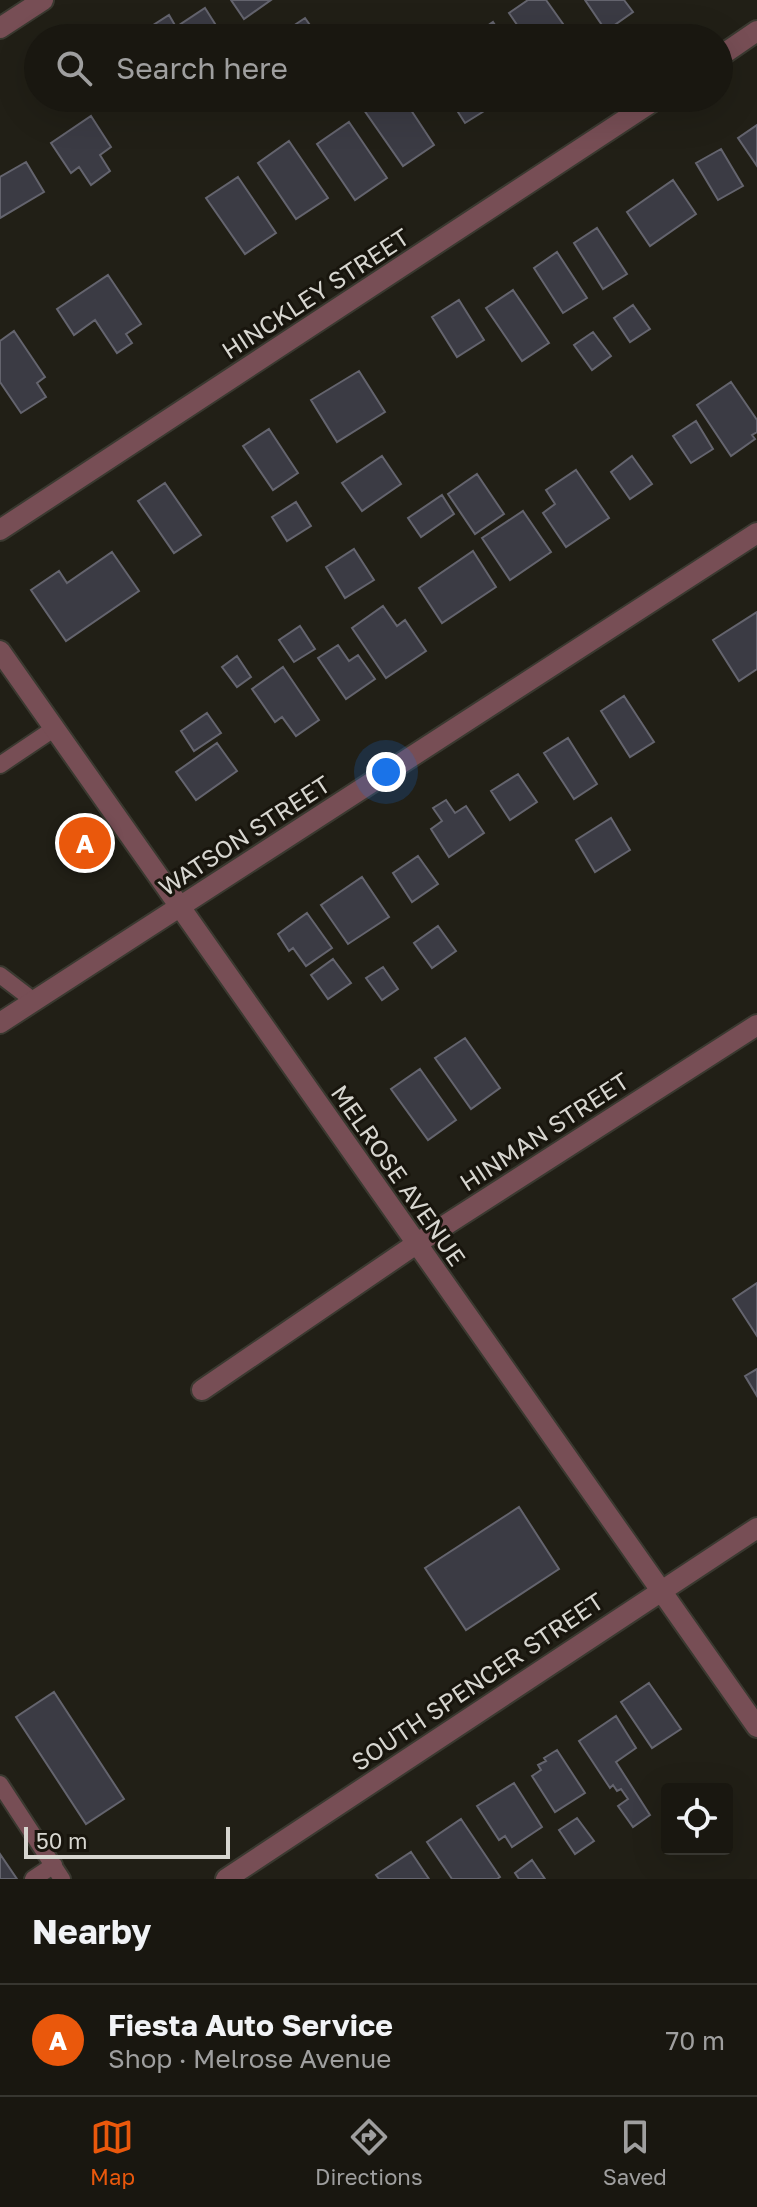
<!DOCTYPE html>
<meta charset="utf-8">
<style>
:root{--surface:#191710;--page:#222019;--text:#f1f3f6;--muted:#9f9f9f;--line:#373630;--accent:#ea580c}
body{margin:0;font-family:"Golos Text",sans-serif;background:var(--page);color:var(--text)}
.controls{position:absolute;right:24px;bottom:24px;display:grid;overflow:hidden;border-radius:8px;box-shadow:0 8px 32px #0002}
.controls button{width:72px;height:72px;display:grid;place-items:center;padding:0;border:0;border-bottom:2px solid var(--line);background:var(--surface);color:var(--text);font:40px sans-serif}
.scale{position:absolute;left:24px;bottom:20px;width:206px;box-sizing:border-box;padding-left:8px;border:4px solid #d7d6d0;border-top:0;font-size:22px;line-height:28px;white-space:nowrap;color:#d7d6d0;-webkit-text-stroke:6px #18150d;paint-order:stroke}
.you{position:absolute;left:386px;top:772px;width:28px;height:28px;margin:-20px;border:6px solid #fff;border-radius:50%;background:#1a73e8;box-shadow:0 0 0 12px #1a73e833}
.badge{display:grid;place-items:center;width:52px;height:52px;border-radius:50%;background:var(--accent);color:#fff;font-size:26px;font-weight:700}
.pin{position:absolute;translate:-50% -50%;border:4px solid #fff;box-shadow:0 2px 8px #0006}
.list{margin:0;padding:0;list-style:none}
h2{display:flex;justify-content:space-between;align-items:center;height:104px;margin:0;padding:0 32px;font-size:34px}
h2 small{font-size:26px;font-weight:400;color:var(--muted)}
.list li{display:grid;grid-template-columns:52px 1fr auto;gap:24px;align-items:center;box-sizing:border-box;height:112px;padding:0 32px;border-top:2px solid var(--line)}
.list b{display:block;font-size:30px;white-space:nowrap}
.list p{margin:0;font-size:26px;white-space:nowrap;color:var(--muted)}
.list em{font-size:26px;font-style:normal;color:var(--muted)}
.icon{flex:none;width:44px;height:44px;fill:none;stroke:currentColor;stroke-width:2;stroke-linecap:round;stroke-linejoin:round}
.map{position:relative;flex:none;width:757px;height:1879px;overflow:hidden}
.search{position:absolute;background:var(--surface);box-shadow:0 8px 32px #0002;left:24px;right:24px;top:24px;height:88px;display:flex;align-items:center;gap:20px;box-sizing:border-box;padding:0 28px;border-radius:44px;color:var(--muted);font-size:30px}
.sheet{height:216px;background:var(--surface)}
nav{display:flex;justify-content:space-around;align-items:center;box-sizing:border-box;height:112px;border-top:2px solid var(--line);background:var(--surface);font-size:22px;color:var(--muted)}
nav a{display:grid;justify-items:center;gap:4px}
nav .on{color:var(--accent)}
.map>svg:first-child{display:block}
</style>
<div class="map">
<svg width="757" height="1879" viewBox="0 0 757 1879">
<rect width="100%" height="100%" fill="#211f16"/>
<!-- building -->
<path fill="#3b3b44" stroke="#64646e" stroke-width="2" d="M231,0H271L244,19Z
M528,0H546L573,38H526L509,13Z
M585,0H624L633,12L606,31Z
M205,8L224,38H133L169,15L176,27Z
M305,18L319,38H279L278,36Z
M493,22L504,38H470Z
M382,98H403L434,145L403,166L364,110Z
M449,98H482L489,108L465,123Z
M91,116L111,147L100,155L110,171L91,185L79,167L71,173L51,143Z
M349,122L387,178L355,200L317,144Z
M757,125V166L738,138Z
M289,141L328,198L296,219L258,163Z
M721,149L743,186L718,200L696,163Z
M26,162L44,192L0,218V177Z
M238,177L276,233L245,254L206,198Z
M673,180L696,214L650,246L627,212Z
M597,228L627,274L603,289L574,243Z
M557,252L587,298L563,313L534,268Z
M108,275L141,324L126,334L132,343L117,353L95,320L74,335L57,309Z
M513,290L549,343L522,361L486,308Z
M459,300L484,340L457,357L432,317Z
M633,305L650,329L630,342L614,318Z
M14,331L45,377L37,383L46,397L21,413L0,382V341Z
M593,332L611,356L592,370L574,345Z
M359,371L385,412L337,442L311,400Z
M731,382L757,420V432L752,435L755,439L731,456L697,405Z
M696,421L713,449L691,463L673,436Z
M269,429L298,473L273,490L243,446Z
M382,456L401,484L362,511L342,483Z
M632,456L652,484L630,499L611,472Z
M576,470L609,518L566,547L543,513L555,504L546,490Z
M477,474L504,514L475,534L448,494Z
M165,483L201,535L174,553L138,501Z
M442,495L454,514L421,537L408,518Z
M296,502L311,526L287,541L272,517Z
M523,511L551,552L510,580L482,538Z
M354,549L374,580L345,598L326,567Z
M473,551L496,587L442,623L419,588Z
M112,552L139,591L66,641L31,590L59,571L67,583Z
M383,606L397,626L405,620L426,651L386,678L352,628Z
M757,612V669L739,681L713,640Z
M300,626L315,649L294,662L279,640Z
M338,645L349,661L358,655L375,679L346,699L318,658Z
M237,656L251,677L237,687L222,667Z
M283,667L319,720L296,736L282,717L275,722L252,689Z
M624,696L654,742L630,757L601,711Z
M207,713L221,733L194,751L181,731Z
M568,738L597,784L574,799L544,753Z
M217,743L237,771L196,800L176,772Z
M518,774L537,802L510,820L491,791Z
M446,800L455,813L466,806L484,833L449,857L431,829L442,821L433,808Z
M611,818L630,850L595,872L576,840Z
M418,856L438,884L412,902L393,873Z
M362,877L389,917L348,944L321,905Z
M307,913L332,948L306,966L293,948L289,951L278,934Z
M438,926L456,951L432,968L414,943Z
M333,959L351,983L328,999L311,975Z
M383,967L398,989L382,1000L366,978Z
M465,1038L500,1088L471,1109L435,1058Z
M420,1069L456,1120L428,1140L391,1089Z
M757,1283V1336L733,1299Z
M757,1369V1396L745,1376Z
M519,1507L559,1569L466,1630L425,1568Z
M649,1683L681,1729L652,1748L621,1702Z
M54,1692L124,1799L86,1824L16,1717Z
M616,1716L636,1748L616,1762L650,1815L633,1827L618,1806L628,1799L621,1789L617,1791L613,1785L610,1788L579,1741Z
M557,1750L585,1793L555,1812L532,1776L541,1770L538,1765L546,1761L544,1758Z
M514,1783L542,1827L512,1847L505,1836L499,1840L477,1806Z
M577,1818L594,1841L575,1854L559,1830Z
M461,1819L500,1877L497,1879H452L427,1842Z
M411,1852L429,1879H379L376,1875Z
M0,1854L17,1879H0Z
M532,1860L545,1879H519L515,1873Z"/>
<g fill="none" stroke-linecap="round" stroke-linejoin="round">
<!-- service casing -->
<g stroke="#3a3930" stroke-width="20">
<path id="service" d="M0,765L55,728
M0,975L34,1001
M0,1784L62,1879
M33,1879L54,1865"/>
</g>
<!-- minor casing -->
<g stroke="#3a3930" stroke-width="24">
<path id="minor" d="M0,28L43,0
M719,57L757,31
M0,530L658,98
M0,651L757,1727
M0,1023L757,533
M202,1390L416,1244L757,1025
M226,1879L757,1528"/>
</g>
<!-- service -->
<use href="#service" stroke="#774e55" stroke-width="16"/>
<!-- minor -->
<use href="#minor" stroke="#774e55" stroke-width="20"/>
</g>
<g text-anchor="middle" dominant-baseline="central" stroke-width="6" stroke-linejoin="round" paint-order="stroke">
<!-- street labels -->
<g font-size="24" fill="#d7d6d0" stroke="#18150d">
<text transform="translate(315 293) rotate(-33)">HINCKLEY STREET</text>
<text transform="translate(244 835) rotate(-33)">WATSON STREET</text>
<text transform="translate(544 1131) rotate(-33)">HINMAN STREET</text>
<text transform="translate(399 1175) rotate(55)">MELROSE AVENUE</text>
<text transform="translate(477 1681) rotate(-34)">SOUTH SPENCER STREET</text>
</g>
</g>
</svg>
<div class="controls">
<button><svg class="icon" aria-label="locate" viewBox="0 0 24 24"><circle cx="12" cy="12" r="6"/><path d="M12 2v4M12 18v4M2 12h4M18 12h4"/></svg></button>
</div>
<div class="scale">50 m</div>
<div class="you"></div>
<div class="pin badge" style="left:85px;top:843px">A</div>
<div class="search"><svg class="icon" aria-label="search" viewBox="0 0 24 24"><circle cx="10" cy="10" r="6"/><path d="M15 15l6 6"/></svg>Search here</div>
</div>
<section class="sheet">
<h2>Nearby<small></small></h2>
<ul class="list">
<li><span class="badge">A</span><div><b>Fiesta Auto Service</b><p>Shop · Melrose Avenue</p></div><em>70 m</em></li>
</ul>
</section>
<nav>
<a class="on"><svg class="icon" aria-label="map" viewBox="0 0 24 24"><path d="M3 6l6-2 6 2 6-2v14l-6 2-6-2-6 2zM9 4v14M15 6v14"/></svg>Map</a>
<a><svg class="icon" aria-label="directions" viewBox="0 0 24 24"><path d="M12 3l9 9-9 9-9-9zM9 14v-3h6M13 9l2 2-2 2"/></svg>Directions</a>
<a><svg class="icon" aria-label="saved" viewBox="0 0 24 24"><path d="M7 4h10v16l-5-4-5 4z"/></svg>Saved</a>
</nav>
